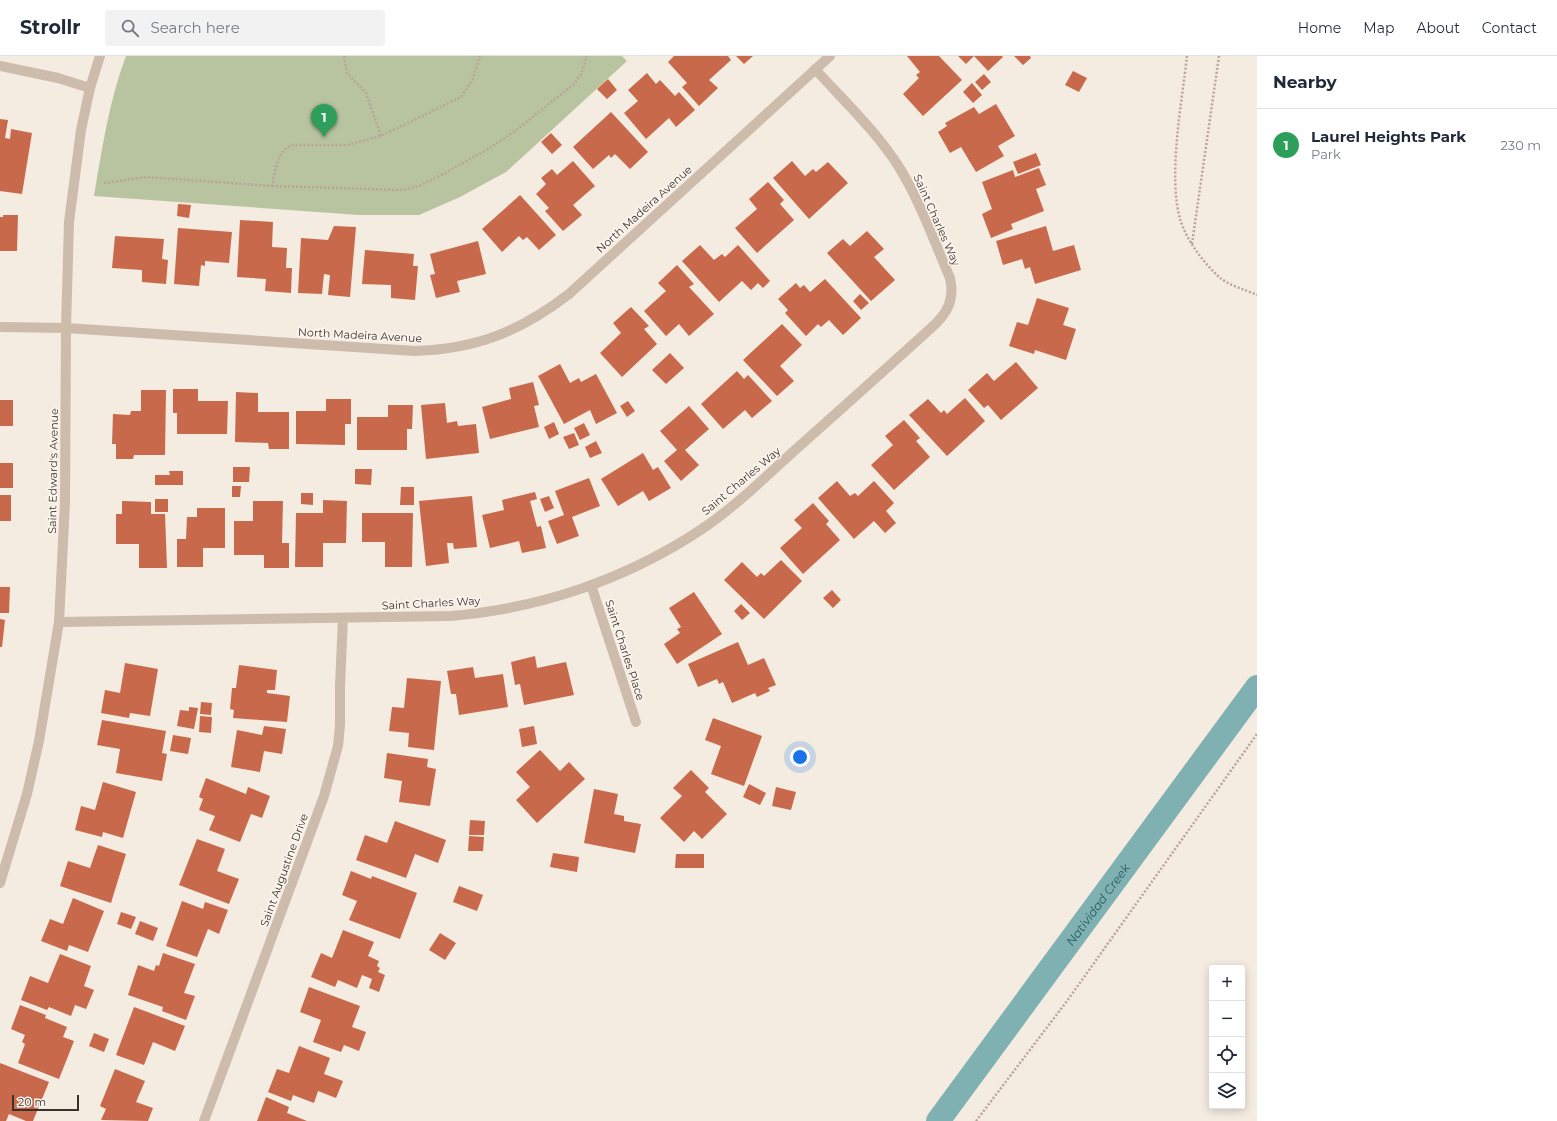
<!DOCTYPE html>
<meta charset="utf-8">
<style>
:root{--surface:#fff;--page:#f2f2f3;--text:#1f2937;--muted:#747a83;--line:#e0e1e3;--accent:#1f5a5e}
body{margin:0;font-family:Montserrat,sans-serif;background:var(--page);color:var(--text)}
.controls{position:absolute;right:12px;bottom:12px;display:grid;overflow:hidden;border-radius:4px;box-shadow:0 2px 10px #0003}
.controls button{width:36px;height:36px;display:grid;place-items:center;padding:0;border:0;border-bottom:1px solid var(--line);background:var(--surface);color:var(--text);font:20px sans-serif}
.scale{position:absolute;left:12px;bottom:10px;width:67px;box-sizing:border-box;padding-left:4px;border:2px solid #3b302b;border-top:0;font-size:11px;line-height:14px;white-space:nowrap;color:#3b302b;-webkit-text-stroke:3px #fbf5ee;paint-order:stroke}
.you{position:absolute;left:800px;top:701px;width:14px;height:14px;margin:-10px;border:3px solid #fff;border-radius:50%;background:#1a73e8;box-shadow:0 0 0 6px #1a73e833}
.badge{display:grid;place-items:center;width:26px;height:26px;border-radius:50%;background:var(--accent);color:#fff;font-size:13px;font-weight:700}
.pin{position:absolute;translate:-50% -33px;filter:drop-shadow(0 1px 2px #0008)}
.pin::after{content:'';position:absolute;top:21px;width:14px;height:12px;background:inherit;clip-path:polygon(0 0,100% 0,50% 100%)}
.list{margin:0;padding:0;list-style:none}
h2{display:flex;justify-content:space-between;align-items:center;height:52px;margin:0;padding:0 16px;font-size:17px}
h2 small{font-size:13px;font-weight:400;color:var(--muted)}
.list li{display:grid;grid-template-columns:26px 1fr auto;gap:12px;align-items:center;box-sizing:border-box;height:72px;padding:0 16px;border-top:1px solid var(--line)}
.list b{display:block;font-size:15px;white-space:nowrap}
.list p{margin:0;font-size:13px;white-space:nowrap;color:var(--muted)}
.list em{font-size:13px;font-style:normal;color:var(--muted)}
.icon{flex:none;width:22px;height:22px;fill:none;stroke:currentColor;stroke-width:2;stroke-linecap:round;stroke-linejoin:round}
.map{position:relative;flex:none;width:1257px;height:1065px;overflow:hidden}
header{display:flex;align-items:center;gap:24px;box-sizing:border-box;height:56px;padding:0 20px;background:var(--surface);border-bottom:1px solid var(--line)}
header strong{font-size:19px}
nav{display:flex;gap:22px;margin-inline-start:auto;font-size:14px}
.search{width:280px;height:36px;background:var(--page);display:flex;align-items:center;gap:10px;box-sizing:border-box;padding:0 14px;border-radius:4px;color:var(--muted);font-size:15px}
main{display:flex}
aside{flex:1;background:var(--surface)}
.map>svg:first-child{display:block}
</style>
<header>
<strong>Strollr</strong>
<div class="search"><svg class="icon" aria-label="search" viewBox="0 0 24 24"><circle cx="10" cy="10" r="6"/><path d="M15 15l6 6"/></svg>Search here</div>
<nav><a>Home</a><a>Map</a><a>About</a><a>Contact</a></nav>
</header>
<main>
<div class="map">
<svg width="1257" height="1065" viewBox="0 0 1257 1065">
<rect width="100%" height="100%" fill="#f4ebe1"/>
<!-- green -->
<path fill="#b8c4a0" d="M126,0H622L627,5L506,116L460,141L419,159H359L94,140C102,93 109,45 126,0Z"/>
<g fill="none" stroke-linecap="round" stroke-linejoin="round">
<!-- canal -->
<path stroke="#7fb0b2" stroke-width="24" id="s1" d="M938,1065L1257,631"/>
</g>
<!-- building -->
<path fill="#c8694b" d="M674,0H728L731,4L709,24L718,32L699,50L682,31L687,27L668,6Z
M736,0H753L744,8Z
M907,0H939L962,24L923,60L903,38L919,22L916,19L920,16Z
M958,0H1002L1003,1L988,15L974,0L966,8Z
M1014,0H1030L1031,2L1023,9Z
M1073,15L1087,22L1079,36L1065,29Z
M647,17L656,28L660,24L675,40L679,36L695,54L676,71L669,62L646,83L624,57L638,45L628,34Z
M984,18L991,26L982,34L975,26Z
M608,23L617,34L607,43L597,33Z
M972,27L982,39L973,47L963,36Z
M996,48L1015,80L998,90L1004,100L976,116L961,91L950,97L938,76L947,70L945,67L974,51L979,58Z
M611,56L648,96L630,113L615,98L611,102L609,99L593,113L573,91Z
M0,63L8,64L5,82L10,83L11,73L32,77L22,138L0,135Z
M551,77L562,89L552,98L541,86Z
M1036,97L1041,109L1018,118L1013,106Z
M573,105L595,130L573,149L582,159L563,175L545,155L549,152L536,138L546,128L541,122L552,113L557,119Z
M792,105L805,120L813,113L816,116L828,106L848,127L809,163L773,122Z
M1039,112L1046,129L1036,133L1044,155L1011,168L1013,173L991,182L982,158L992,153L982,126L1013,114L1015,121Z
M768,126L784,144L780,148L794,164L757,197L735,172L757,153L749,143Z
M520,139L556,179L539,194L527,181L523,184L519,180L502,196L482,173Z
M178,148L191,149L189,162L177,160Z
M3,159H18L17,195H0V161H3Z
M240,164L273,166L272,191L287,192L286,212H292L291,237L265,235L266,223L237,221Z
M334,170L356,171L350,241L328,239L330,219L324,218L322,238L298,237L301,182L328,184Z
M1046,170L1053,195L1074,189L1081,214L1035,228L1030,211L1025,213L1022,203L1003,209L996,185Z
M178,172L232,176L229,207L205,205V210L201,209L199,230L174,228Z
M867,175L884,193L874,201L895,224L871,245L827,197L843,183L850,190Z
M115,180L164,183L162,203L168,204L166,228L142,226V214L112,212Z
M478,185L486,218L457,225L460,236L436,242L430,219L435,218L430,198Z
M700,189L714,204L722,198L725,201L738,189L770,225L763,232L758,227L751,234L742,225L719,246L682,205Z
M365,194L414,198L413,210H418L415,244L391,242V229L362,228Z
M677,209L694,228L689,231L714,258L689,280L679,268L666,280L644,255L666,235L658,227Z
M825,223L861,262L843,279L829,264L821,271L818,268L806,280L785,257L788,254L778,243L796,227L800,232L804,229L810,236Z
M860,238L869,247L861,254L853,245Z
M1037,242L1069,252L1063,269L1076,273L1066,304L1035,294L1034,298L1009,290L1017,266L1028,269Z
M631,251L649,270L644,273L657,288L622,321L600,297L621,277L613,267Z
M782,268L802,289L780,310L794,325L777,340L743,304Z
M670,297L684,312L666,328L652,314Z
M1016,306L1038,332L1001,364L988,349L984,352L968,334L987,317L994,325Z
M560,308L570,327L579,322L581,326L596,318L617,357L596,368L590,354L564,368L538,320Z
M737,315L744,323L748,319L772,345L752,362L745,354L723,373L701,348Z
M533,326L539,349L534,350L539,371L490,383L482,351L511,343L509,332Z
M173,333H198V345H228L227,378H177V357H173Z
M141,334H166L165,399H134L133,403H116V388H112L113,358L130,359L131,355H141Z
M236,336L258,337V356H289V393H269L268,387L235,386Z
M965,342L985,365L947,400L909,359L928,343L941,357L944,354L947,358Z
M326,343H351V368H345V389L296,388V355H326Z
M0,344H13V370H0Z
M628,345L635,355L627,361L620,350Z
M445,347L447,367L457,365L458,370L476,368L479,397L426,403L421,349Z
M388,349H413L412,373H407V394H357V361H388Z
M689,350L709,373L685,394L699,409L681,425L664,405L677,394L660,375Z
M904,364L920,382L916,385L930,401L894,434L871,409L893,389L885,380Z
M554,366L559,378L549,383L544,371Z
M584,367L590,379L580,384L574,372Z
M574,377L579,389L569,393L563,381Z
M596,385L602,397L590,402L585,391Z
M643,397L653,414L658,411L671,432L649,445L643,435L618,450L601,423Z
M0,407H13V432H0Z
M233,411H250L249,426H233Z
M355,413H372L371,429L355,428Z
M169,415H183V429H155V419H170Z
M589,422L600,450L572,461L579,480L557,488L548,465L564,459L555,435Z
M837,425L850,440L855,437L858,440L874,425L894,447L886,455L896,467L885,477L874,465L854,483L818,442Z
M232,430H241L240,441H232Z
M401,431H414V449H400Z
M535,436L537,443L530,445L537,471L541,470L546,492L522,497L519,485L490,492L482,459L504,454L502,444Z
M301,437H313V449L301,448Z
M0,439H11V465H0Z
M472,440L477,491L454,493L453,487H447L449,507L426,510L419,445Z
M549,440L554,452L545,456L540,443Z
M155,443H168V456H155Z
M323,444L347,445L346,487H323V511H295L296,457H323Z
M122,445L151,446V458H165L167,512H139V488H116V458H122Z
M253,445H283L282,487H289V512H264V499H234V465H253Z
M813,447L829,465L826,468L840,484L803,518L780,492L802,472L794,464Z
M197,452H225V492H203V511H177V483H186L187,461H197Z
M362,457H413L412,511H385V486H362Z
M781,504L802,525L764,563L724,524L742,506L757,521L761,517L764,520Z
M0,531H10L9,557H0Z
M832,534L841,544L833,552L823,542Z
M694,536L722,578L677,608L664,588L680,577L677,573L681,571L669,552Z
M741,548L750,557L742,564L734,555Z
M0,563L5,564L2,591H0Z
M738,586L748,609L764,602L776,629L768,632L770,635L757,641L755,637L732,647L723,626L719,628L717,623L698,631L688,608Z
M535,600L537,612L566,606L574,639L524,649L520,628L515,629L511,606Z
M125,607L158,613L150,660L130,657L129,662L101,657L105,634L120,637Z
M239,609L277,614L275,634H267V637L290,640L287,666L233,662L234,654L230,653L232,632H236Z
M473,611L475,622L503,618L508,651L459,659L456,638H451L447,615Z
M407,622L441,625L434,694L408,691L409,677L389,675L392,651L404,652Z
M201,646L212,647L211,659L200,658Z
M189,651L198,652L194,673L177,670L180,654L189,655Z
M200,660L212,661L211,677L199,676Z
M713,662L762,680L744,730L711,718L721,690L705,684Z
M102,664L166,675L162,697L167,698L162,725L116,717L120,693L97,689Z
M264,670L286,673L282,698L264,695L260,716L231,711L237,674L262,679Z
M534,670L537,688L522,691L519,673Z
M173,679L191,682L188,698L170,695Z
M540,694L560,715L569,706L585,723L537,767L516,744L530,731L516,716Z
M387,697L428,703L427,711L436,713L430,750L399,746L402,725L384,722Z
M691,714L709,732L705,736L727,758L702,783L694,775L684,786L660,762L682,740L673,732Z
M206,722L246,738L248,731L270,740L262,762L251,758L240,786L209,774L215,760L199,754L203,743L199,741Z
M103,726L136,736L123,782L103,776L102,781L75,774L81,750L95,754Z
M749,728L766,737L760,749L743,741Z
M776,731L796,736L791,754L772,750Z
M594,733L618,738L614,758L624,760V765L641,768L635,797L584,787Z
M470,764L485,765L484,779H469Z
M395,765L446,784L438,807L415,798L406,822L356,804L365,779L387,787Z
M469,780L484,781L483,795H468Z
M197,783L225,793L217,815L239,823L229,848L179,829Z
M98,789L126,798L111,847L60,830L68,805L90,812Z
M553,797L579,801L577,816L550,811Z
M676,798H704V812H675Z
M351,815L371,823L372,820L417,837L400,883L349,864L357,845L342,839Z
M459,830L483,839L477,855L453,846Z
M73,842L104,855L88,896L69,889L67,895L41,885L50,863L63,868Z
M182,845L203,853L205,846L228,854L219,878L208,873L197,901L166,890Z
M121,856L136,861L131,873L117,868Z
M140,865L158,872L153,885L135,878Z
M343,874L374,886L368,900L379,905L377,910L380,912L378,916L385,919L379,936L369,932L372,923L362,919L357,932L338,924L335,931L311,921L321,897L332,902Z
M440,877L456,887L445,904L429,894Z
M163,897L195,908L184,937L195,940L186,964L162,955L163,951L128,939L138,909L154,915L156,909L159,910Z
M60,898L91,910L84,930L94,934L86,953L75,949L71,960L49,951L47,954L21,944L30,920L48,927Z
M309,931L360,950L352,971L366,976L359,995L344,989L341,996L313,986L321,964L300,956Z
M20,949L46,959L45,962L67,971L63,981L74,985L59,1023L18,1007L25,988L22,986L25,979L11,973Z
M134,951L185,970L175,995L153,986L144,1009L116,999Z
M94,977L109,983L104,996L89,990Z
M299,990L330,1002L324,1018L343,1025L336,1042L318,1035L314,1047L293,1039L291,1045L268,1036L277,1013L289,1017Z
M0,1007L49,1026L33,1065H26L9,1058L6,1065H0Z
M115,1013L145,1025L136,1046L153,1052L148,1065L101,1064L106,1053L100,1050Z
M266,1041L289,1051L287,1057L307,1065H257Z"/>
<g fill="none" stroke-linecap="round" stroke-linejoin="round">
<!-- path -->
<path stroke="#b9a596" stroke-width="2.5" stroke-dasharray="2 2" stroke-linecap="butt" d="M344,0L347,17L366,37L381,80
M1187,0C1182,46 1167,123 1181,166C1188,186 1203,206 1219,221C1228,229 1246,234 1257,239
M104,127L146,121L272,130C276,115 276,95 292,89H348L381,80L461,41L472,25L480,0
M272,130L402,134L419,130L445,117L488,93L515,75L574,28L581,18L587,0
M1192,188L1219,0
M976,1065L1067,945L1257,678"/>
<!-- minor -->
<path stroke="#cdbbac" stroke-width="10" d="M0,10L58,22L90,32
M0,271L66,272L415,295C477,293 521,275 569,238L830,0
M591,529L636,666
M59,566L450,560C539,553 627,523 702,473C735,451 764,422 794,395C840,354 886,313 931,272C947,258 955,244 950,222C934,185 920,145 899,111C876,75 844,45 815,13
M0,827L27,738L39,685L59,566L65,447L66,272L69,166L81,74L90,32L100,0
M204,1065L324,740L338,690L340,669V630L343,562"/>
</g>
<g text-anchor="middle" dominant-baseline="central" stroke-width="3.5" stroke-linejoin="round" paint-order="stroke">
<!-- street labels -->
<g font-size="11" fill="#3b302b" stroke="#fbf5ee">
<text transform="translate(644 153) rotate(-42)">North Madeira Avenue</text>
<text transform="translate(937 164) rotate(66)">Saint Charles Way</text>
<text transform="translate(360 279) rotate(3)">North Madeira Avenue</text>
<text transform="translate(53 415) rotate(-89)">Saint Edward's Avenue</text>
<text transform="translate(741 425) rotate(-40)">Saint Charles Way</text>
<text transform="translate(431 547) rotate(-3)">Saint Charles Way</text>
<text transform="translate(625 594) rotate(72)">Saint Charles Place</text>
<text transform="translate(284 814) rotate(-70)">Saint Augustine Drive</text>
</g>
<!-- water labels -->
<g font-size="12" font-style="italic" fill="#1f5a5e" stroke="#fbf5ee">
<text stroke="none"><textPath href="#s1" startOffset="269">Natividad Creek</textPath></text>
</g>
</g>
</svg>
<div class="controls">
<button>+</button>
<button>−</button>
<button><svg class="icon" aria-label="locate" viewBox="0 0 24 24"><circle cx="12" cy="12" r="6"/><path d="M12 2v4M12 18v4M2 12h4M18 12h4"/></svg></button>
<button><svg class="icon" aria-label="layers" viewBox="0 0 24 24"><path d="M12 4l9 5-9 5-9-5zM3 14l9 5 9-5"/></svg></button>
</div>
<div class="scale">20 m</div>
<div class="you"></div>
<div class="pin badge" style="left:324px;top:81px;background:#2e9e5b">1</div>
</div>
<aside>
<h2>Nearby<small></small></h2>
<ul class="list">
<li><span class="badge" style="background:#2e9e5b">1</span><div><b>Laurel Heights Park</b><p>Park</p></div><em>230 m</em></li>
</ul>
</aside>
</main>
